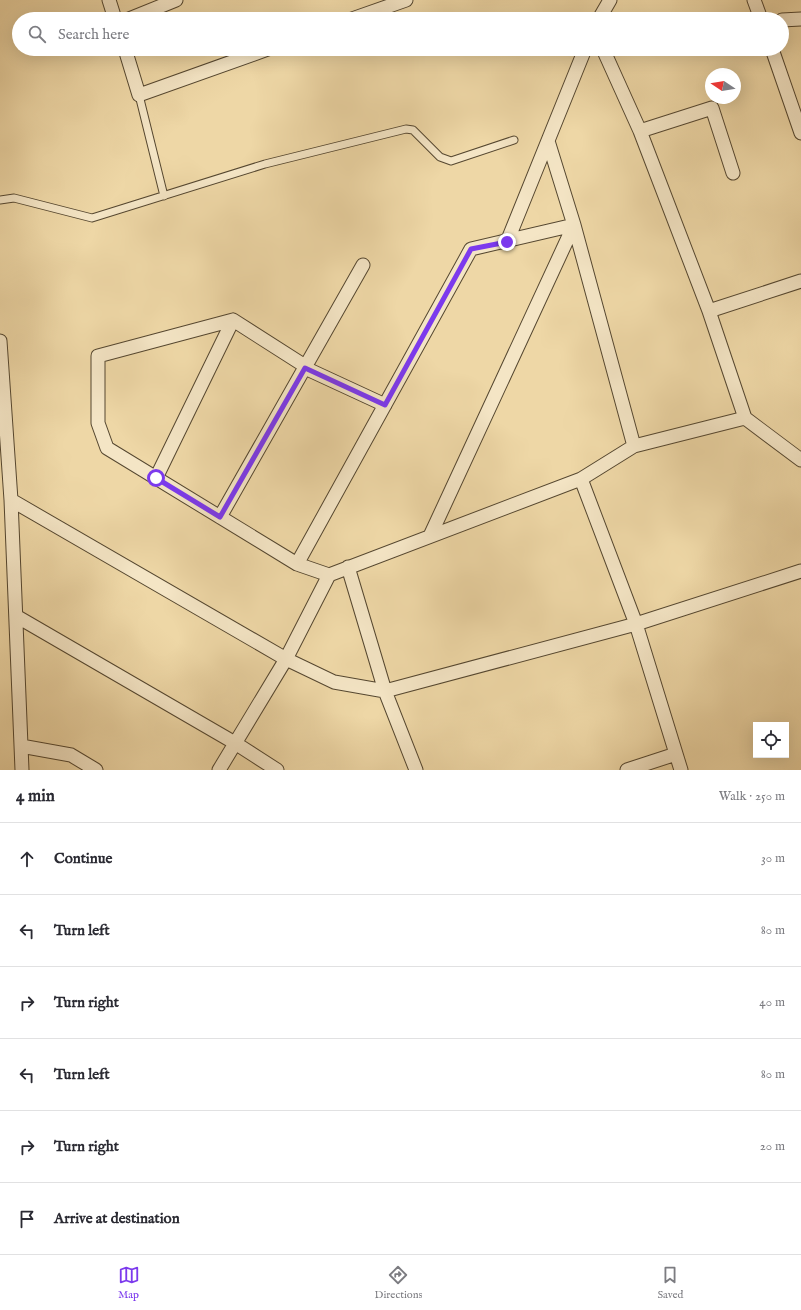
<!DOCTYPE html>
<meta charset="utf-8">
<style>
:root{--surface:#fff;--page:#f2f2f3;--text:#2b2b33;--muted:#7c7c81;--line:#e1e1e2;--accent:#7c3aed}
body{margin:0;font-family:"IM FELL English",serif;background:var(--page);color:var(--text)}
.controls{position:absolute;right:12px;bottom:12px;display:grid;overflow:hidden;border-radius:0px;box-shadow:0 4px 16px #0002}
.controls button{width:36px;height:36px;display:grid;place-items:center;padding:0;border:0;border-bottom:1px solid var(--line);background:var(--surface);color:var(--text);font:20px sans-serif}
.compass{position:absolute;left:705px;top:68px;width:36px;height:36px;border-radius:50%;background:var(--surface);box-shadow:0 4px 16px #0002;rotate:282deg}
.stop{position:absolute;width:12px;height:12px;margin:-9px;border:3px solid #7c3aed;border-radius:50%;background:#fff}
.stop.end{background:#7c3aed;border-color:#fff;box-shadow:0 1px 4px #0008}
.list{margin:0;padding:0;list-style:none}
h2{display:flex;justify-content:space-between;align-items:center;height:52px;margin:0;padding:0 16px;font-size:17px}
h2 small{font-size:13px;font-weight:400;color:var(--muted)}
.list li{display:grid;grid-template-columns:26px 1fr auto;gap:12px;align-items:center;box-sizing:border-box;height:72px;padding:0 16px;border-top:1px solid var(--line)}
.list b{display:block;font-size:15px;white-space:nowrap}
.list em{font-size:13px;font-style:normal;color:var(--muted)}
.icon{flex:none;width:22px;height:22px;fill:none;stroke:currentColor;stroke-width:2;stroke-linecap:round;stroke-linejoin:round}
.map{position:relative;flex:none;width:801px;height:770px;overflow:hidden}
.search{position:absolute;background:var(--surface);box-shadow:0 4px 16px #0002;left:12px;right:12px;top:12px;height:44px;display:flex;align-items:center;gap:10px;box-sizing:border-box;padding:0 14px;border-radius:22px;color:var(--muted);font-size:15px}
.sheet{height:484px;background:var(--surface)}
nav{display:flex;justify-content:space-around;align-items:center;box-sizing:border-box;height:56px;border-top:1px solid var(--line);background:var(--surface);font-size:11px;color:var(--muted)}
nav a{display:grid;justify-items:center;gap:2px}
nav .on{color:var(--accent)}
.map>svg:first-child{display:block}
</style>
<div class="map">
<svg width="801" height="770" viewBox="0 0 801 770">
<rect width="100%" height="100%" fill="#eed7a6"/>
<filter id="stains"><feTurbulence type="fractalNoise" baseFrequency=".005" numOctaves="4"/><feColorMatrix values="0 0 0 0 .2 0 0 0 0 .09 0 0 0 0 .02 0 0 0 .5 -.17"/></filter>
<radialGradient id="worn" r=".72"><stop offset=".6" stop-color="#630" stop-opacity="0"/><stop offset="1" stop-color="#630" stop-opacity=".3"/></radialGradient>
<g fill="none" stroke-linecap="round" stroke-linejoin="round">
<!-- service casing -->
<g stroke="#554730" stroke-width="9">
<path id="service" d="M139,95L164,196
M0,200L14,198L92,218L265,164L406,129L413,130L440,157L451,161L514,140"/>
</g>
<!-- minor casing -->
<g stroke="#554730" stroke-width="15">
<path id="minor" d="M109,0L115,19
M754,0L761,19
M129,19L176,0
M352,19L406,0
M599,19L610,0
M782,20L801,19
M125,49L139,95L268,49
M603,49L640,131L709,311L745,418
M772,49L801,133
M640,131L712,108L733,173
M507,242L585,49
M709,311L801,281
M0,341L11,500L22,770
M156,478L233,320
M581,479L636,624L681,770
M11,500L286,659L334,682L385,691L636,624L801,571
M220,517L363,265
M430,536L574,225L634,446
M297,564L471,249L574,225L548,141
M348,567L385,691L416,770
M329,575L297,564L107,448L98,423V356L233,320L305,366V368L385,405
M16,616L235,743L277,770
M21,746L71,755L96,770
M219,770L286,659L329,575L581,479L634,446L745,418L801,460
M627,770L676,754"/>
</g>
<!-- service -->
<use href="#service" stroke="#f4e5c5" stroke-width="7"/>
<!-- minor -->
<use href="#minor" stroke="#f4e5c5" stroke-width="13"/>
</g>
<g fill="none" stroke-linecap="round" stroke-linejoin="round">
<!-- route -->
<path stroke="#7c3aed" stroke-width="5" d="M156,478L220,517L305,368L385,405L471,249L507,242"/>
</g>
<rect width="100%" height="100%" filter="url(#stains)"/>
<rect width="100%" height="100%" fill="url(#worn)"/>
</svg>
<div class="controls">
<button><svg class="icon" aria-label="locate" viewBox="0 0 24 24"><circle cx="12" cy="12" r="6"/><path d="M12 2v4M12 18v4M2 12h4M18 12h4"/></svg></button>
</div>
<svg class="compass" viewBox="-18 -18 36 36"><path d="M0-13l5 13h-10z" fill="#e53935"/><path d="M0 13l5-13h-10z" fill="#7c7c81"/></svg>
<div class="stop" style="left:156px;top:478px"></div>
<div class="stop end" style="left:507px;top:242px"></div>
<div class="search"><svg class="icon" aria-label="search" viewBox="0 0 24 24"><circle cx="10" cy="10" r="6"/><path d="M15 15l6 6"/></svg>Search here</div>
</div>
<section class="sheet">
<h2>4 min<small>Walk · 250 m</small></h2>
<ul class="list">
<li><svg class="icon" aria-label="ahead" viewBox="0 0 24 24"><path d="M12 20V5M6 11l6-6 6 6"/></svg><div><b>Continue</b></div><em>30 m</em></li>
<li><svg class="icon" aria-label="left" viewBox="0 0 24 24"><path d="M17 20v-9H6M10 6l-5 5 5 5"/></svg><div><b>Turn left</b></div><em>80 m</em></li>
<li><svg class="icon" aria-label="right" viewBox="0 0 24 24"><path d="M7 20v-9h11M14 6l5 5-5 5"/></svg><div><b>Turn right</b></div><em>40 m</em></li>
<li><svg class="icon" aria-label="left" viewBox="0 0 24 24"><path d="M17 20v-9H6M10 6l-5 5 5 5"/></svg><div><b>Turn left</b></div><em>80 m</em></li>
<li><svg class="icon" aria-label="right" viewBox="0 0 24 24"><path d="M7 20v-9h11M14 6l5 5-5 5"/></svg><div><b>Turn right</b></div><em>20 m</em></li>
<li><svg class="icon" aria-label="arrive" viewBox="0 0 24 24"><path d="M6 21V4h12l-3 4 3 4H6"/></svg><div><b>Arrive at destination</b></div></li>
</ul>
</section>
<nav>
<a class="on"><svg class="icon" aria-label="map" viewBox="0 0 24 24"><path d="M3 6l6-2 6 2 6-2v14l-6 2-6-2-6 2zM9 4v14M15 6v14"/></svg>Map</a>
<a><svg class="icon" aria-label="directions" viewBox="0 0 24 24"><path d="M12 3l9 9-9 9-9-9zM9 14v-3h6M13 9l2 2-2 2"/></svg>Directions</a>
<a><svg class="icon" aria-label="saved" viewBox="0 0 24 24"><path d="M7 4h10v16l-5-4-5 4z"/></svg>Saved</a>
</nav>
